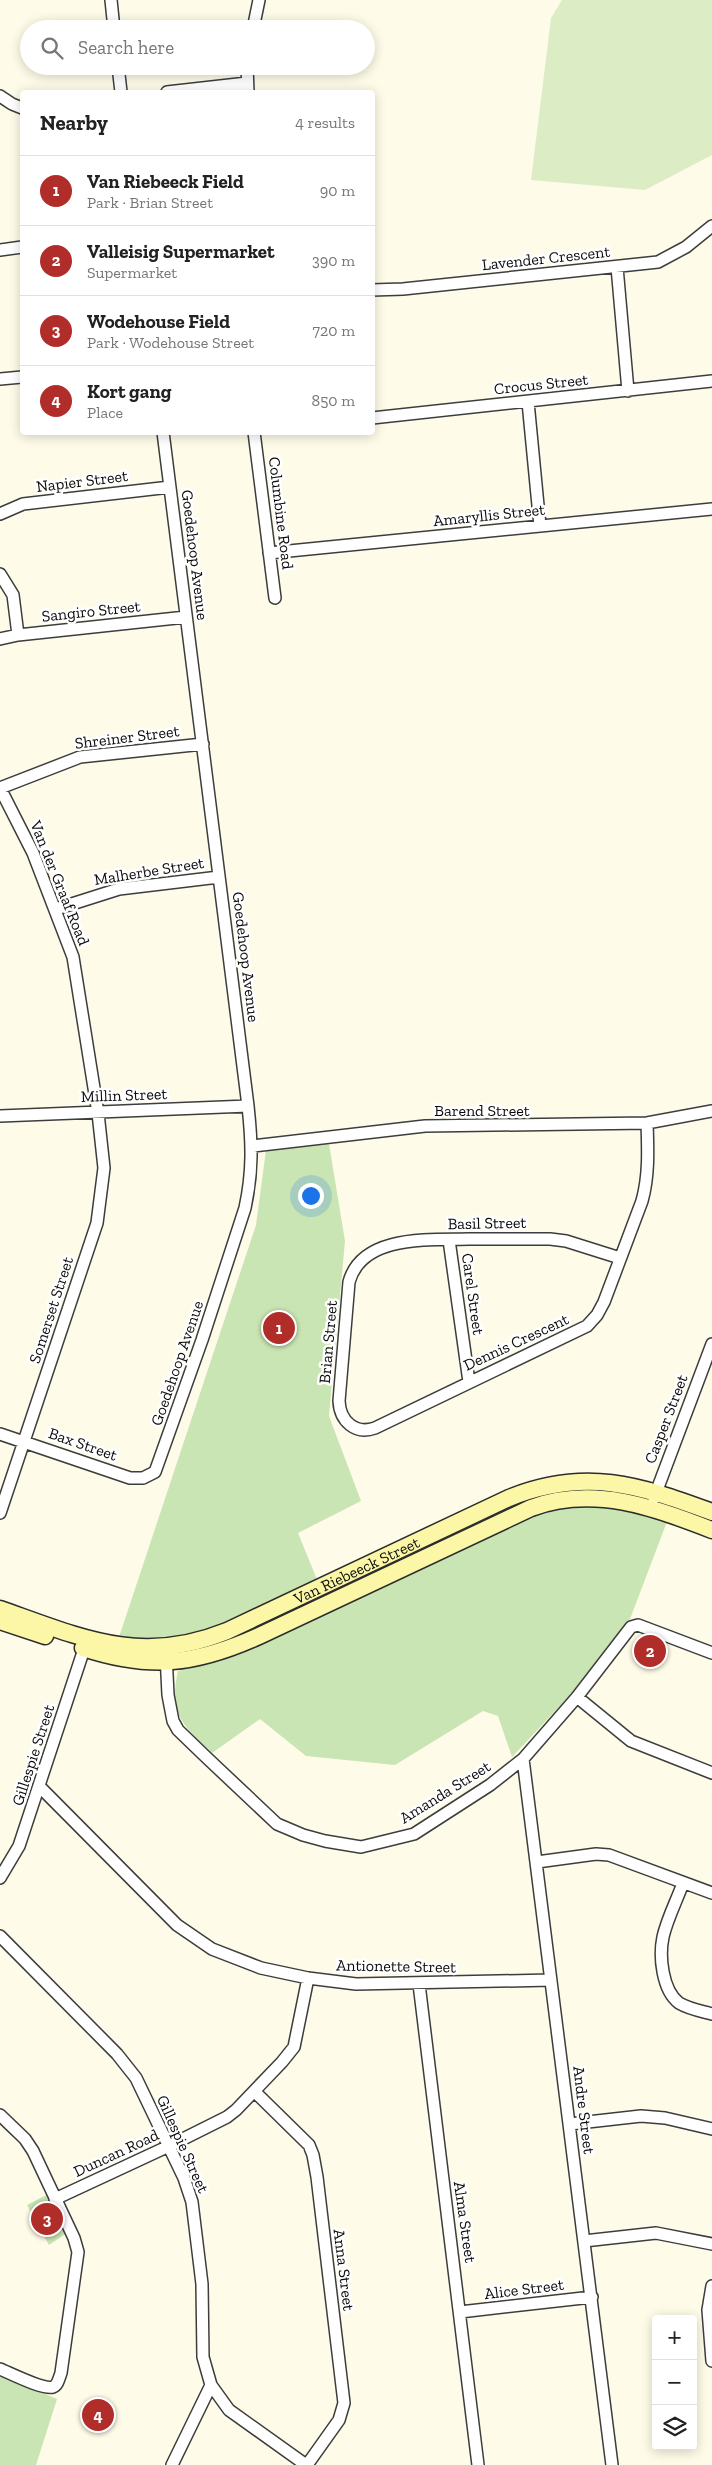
<!DOCTYPE html>
<meta charset="utf-8">
<style>
:root{--surface:#fff;--page:#f2f2f2;--text:#222;--muted:#767676;--line:#e0e0e0;--accent:#b12d2a}
body{margin:0;font-family:"Zilla Slab",serif;background:var(--page);color:var(--text)}
.controls{position:absolute;right:15px;bottom:15px;display:grid;overflow:hidden;border-radius:5px;box-shadow:0 2px 12px #0003}
.controls button{width:45px;height:45px;display:grid;place-items:center;padding:0;border:0;border-bottom:1px solid var(--line);background:var(--surface);color:var(--text);font:25px sans-serif}
.you{position:absolute;left:310px;top:1195px;width:18px;height:18px;margin:-12px;border:4px solid #fff;border-radius:50%;background:#1a73e8;box-shadow:0 0 0 8px #1a73e833}
.badge{display:grid;place-items:center;width:32px;height:32px;border-radius:50%;background:var(--accent);color:#fff;font-size:16px;font-weight:700}
.pin{position:absolute;translate:-50% -50%;border:2px solid #fff;box-shadow:0 1px 5px #0006}
.list{margin:0;padding:0;list-style:none}
h2{display:flex;justify-content:space-between;align-items:center;height:65px;margin:0;padding:0 20px;font-size:21px}
h2 small{font-size:16px;font-weight:400;color:var(--muted)}
.list li{display:grid;grid-template-columns:32px 1fr auto;gap:15px;align-items:center;box-sizing:border-box;height:70px;padding:0 20px;border-top:1px solid var(--line)}
.list b{display:block;font-size:19px;white-space:nowrap}
.list p{margin:0;font-size:16px;white-space:nowrap;color:var(--muted)}
.list em{font-size:16px;font-style:normal;color:var(--muted)}
.icon{flex:none;width:28px;height:28px;fill:none;stroke:currentColor;stroke-width:2;stroke-linecap:round;stroke-linejoin:round}
.map{position:relative;flex:none;width:712px;height:2465px;overflow:hidden}
.search{position:absolute;background:var(--surface);box-shadow:0 2px 12px #0003;left:20px;top:20px;width:355px;height:55px;display:flex;align-items:center;gap:12px;box-sizing:border-box;padding:0 18px;border-radius:28px;color:var(--muted);font-size:19px}
.panel{position:absolute;background:var(--surface);box-shadow:0 2px 12px #0003;left:20px;top:90px;width:355px;height:345px;border-radius:5px}
.map>svg:first-child{display:block}
</style>
<div class="map">
<svg width="712" height="2465" viewBox="0 0 712 2465">
<rect width="100%" height="100%" fill="#fefbe8"/>
<!-- green -->
<path fill="#cae5b4" d="M329,1144L345,1241L329,1416L361,1501L298,1533L318,1582L204,1634L165,1641L119,1637L256,1225L266,1150Z
M602,1505L668,1519L630,1619L572,1693L512,1757L498,1716L483,1711L395,1765L306,1756L260,1719L212,1753C183,1725 168,1715 178,1671L221,1661L541,1510Z
M48,2194L67,2233L49,2245L27,2205Z
M0,2375L57,2399L36,2465H0Z"/>
<!-- pitch -->
<path fill="#dcedc5" d="M562,0H712V155L645,190L531,180L551,18Z"/>
<g fill="none" stroke-linecap="round" stroke-linejoin="round">
<!-- street casing -->
<g stroke="#3d3d3d" stroke-width="14">
<path id="street" d="M111,0L114,29
M253,29L259,0
M118,66L121,92
M247,66L248,92
M167,92L247,83
M0,96L12,104L22,108
M0,250L22,247
M617,267L628,391
M372,290L403,289L658,262L686,247L712,226
M0,379L22,377
M528,402L540,526
M372,418L712,381
M254,432L275,598
M0,514L23,504L170,487
M269,553L712,509
M0,574L13,595L18,635
M0,639L18,635L186,617
M0,788L33,853L73,957L98,1113L104,1168L97,1223L0,1513
M0,788L80,757L203,744
M56,909L119,889L219,877
M0,1116L248,1106
M253,1146L425,1126L647,1123L712,1111
M449,1240L469,1382
M620,1258L566,1241L550,1239C523,1239 496,1239 469,1239C431,1240 362,1234 349,1282L339,1401C340,1421 355,1435 375,1428L587,1326L597,1315L604,1302L642,1201C649,1176 648,1150 647,1123
M0,1434L130,1478H143L155,1472L202,1340L245,1208C253,1171 252,1143 248,1106L163,432
M654,1498L712,1344
M166,1654L168,1695L173,1721L178,1730L206,1757L277,1824L303,1835L325,1841L361,1847L414,1834L490,1785L523,1759L577,1697L631,1627L638,1625L646,1628L712,1653
M577,1697L631,1741L712,1773
M523,1759L612,2465
M40,1787L177,1925L212,1949L261,1968L308,1978L356,1984L551,1980
M537,1862L596,1854L609,1855L712,1893
M0,1878L19,1846L86,1643
M683,1883C677,1900 667,1919 663,1937C659,1956 662,1990 679,2003C689,2009 701,2011 712,2014
M0,1936L117,2054L136,2078L184,2178L192,2202L202,2284L203,2357L211,2385L229,2410L306,2465
M419,1984L478,2465
M255,2092L309,2145L313,2155L317,2177L344,2403L339,2420L307,2465
M0,2115L25,2139L33,2151L74,2238L78,2252L61,2373C59,2378 58,2385 53,2387C43,2390 10,2373 0,2369
M570,2124L641,2116L665,2118L712,2129
M55,2199L169,2146L227,2117L236,2110L282,2062L294,2047L308,1978
M584,2241L656,2233L712,2244
M712,2286L708,2310L712,2361
M460,2312L592,2297
M172,2465L211,2385"/>
</g>
<!-- secondary casing -->
<g stroke="#2c2c2c" stroke-width="19">
<g id="secondary">
<path id="s1" d="M0,1609C82,1638 141,1666 227,1631L509,1498C585,1467 639,1485 712,1512"/>
<path d="M0,1621L45,1636"/>
<path d="M83,1648C150,1670 195,1665 259,1636L531,1508C593,1485 654,1507 712,1530"/>
</g>
</g>
<!-- street -->
<use href="#street" stroke="#fff" stroke-width="11"/>
<!-- secondary -->
<use href="#secondary" stroke="#fbf7a6" stroke-width="16"/>
</g>
<g text-anchor="middle" dominant-baseline="central" stroke-width="5" stroke-linejoin="round" paint-order="stroke">
<!-- street labels -->
<g font-size="16" fill="#0a0a0a" stroke="#fff">
<text transform="translate(546 258) rotate(-6)">Lavender Crescent</text>
<text transform="translate(541 384) rotate(-6)">Crocus Street</text>
<text transform="translate(82 481) rotate(-7)">Napier Street</text>
<text transform="translate(281 513) rotate(83)">Columbine Road</text>
<text transform="translate(489 515) rotate(-6)">Amaryllis Street</text>
<text transform="translate(195 555) rotate(83)">Goedehoop Avenue</text>
<text transform="translate(91 611) rotate(-6)">Sangiro Street</text>
<text transform="translate(127 737) rotate(-7)">Shreiner Street</text>
<text transform="translate(149 871) rotate(-9)">Malherbe Street</text>
<text transform="translate(60 883) rotate(68)">Van der Graaf Road</text>
<text transform="translate(246 957) rotate(83)">Goedehoop Avenue</text>
<text transform="translate(124 1095) rotate(-2)">Millin Street</text>
<text x="482" y="1110">Barend Street</text>
<text transform="translate(487 1223) rotate(-1)">Basil Street</text>
<text transform="translate(473 1294) rotate(82)">Carel Street</text>
<text transform="translate(51 1310) rotate(-72)">Somerset Street</text>
<text transform="translate(328 1342) rotate(-85)">Brian Street</text>
<text transform="translate(516 1342) rotate(-25)">Dennis Crescent</text>
<text transform="translate(177 1363) rotate(-71)">Goedehoop Avenue</text>
<text transform="translate(666 1419) rotate(-69)">Casper Street</text>
<text transform="translate(83 1444) rotate(19)">Bax Street</text>
<text stroke="none"><textPath href="#s1" startOffset="378">Van Riebeeck Street</textPath></text>
<text transform="translate(33 1755) rotate(-72)">Gillespie Street</text>
<text transform="translate(445 1792) rotate(-32)">Amanda Street</text>
<text transform="translate(396 1966) rotate(1)">Antionette Street</text>
<text transform="translate(584 2110) rotate(83)">Andre Street</text>
<text transform="translate(183 2144) rotate(66)">Gillespie Street</text>
<text transform="translate(116 2153) rotate(-25)">Duncan Road</text>
<text transform="translate(465 2222) rotate(82)">Alma Street</text>
<text transform="translate(344 2270) rotate(83)">Anna Street</text>
<text transform="translate(524 2289) rotate(-7)">Alice Street</text>
</g>
</g>
</svg>
<div class="controls">
<button>+</button>
<button>−</button>
<button><svg class="icon" aria-label="layers" viewBox="0 0 24 24"><path d="M12 4l9 5-9 5-9-5zM3 14l9 5 9-5"/></svg></button>
</div>
<div class="you"></div>
<div class="pin badge" style="left:279px;top:1328px">1</div>
<div class="pin badge" style="left:650px;top:1651px">2</div>
<div class="pin badge" style="left:47px;top:2219px">3</div>
<div class="pin badge" style="left:98px;top:2415px">4</div>
<div class="search"><svg class="icon" aria-label="search" viewBox="0 0 24 24"><circle cx="10" cy="10" r="6"/><path d="M15 15l6 6"/></svg>Search here</div>
<section class="panel">
<h2>Nearby<small>4 results</small></h2>
<ul class="list">
<li><span class="badge">1</span><div><b>Van Riebeeck Field</b><p>Park · Brian Street</p></div><em>90 m</em></li>
<li><span class="badge">2</span><div><b>Valleisig Supermarket</b><p>Supermarket</p></div><em>390 m</em></li>
<li><span class="badge">3</span><div><b>Wodehouse Field</b><p>Park · Wodehouse Street</p></div><em>720 m</em></li>
<li><span class="badge">4</span><div><b>Kort gang</b><p>Place</p></div><em>850 m</em></li>
</ul>
</section>
</div>
